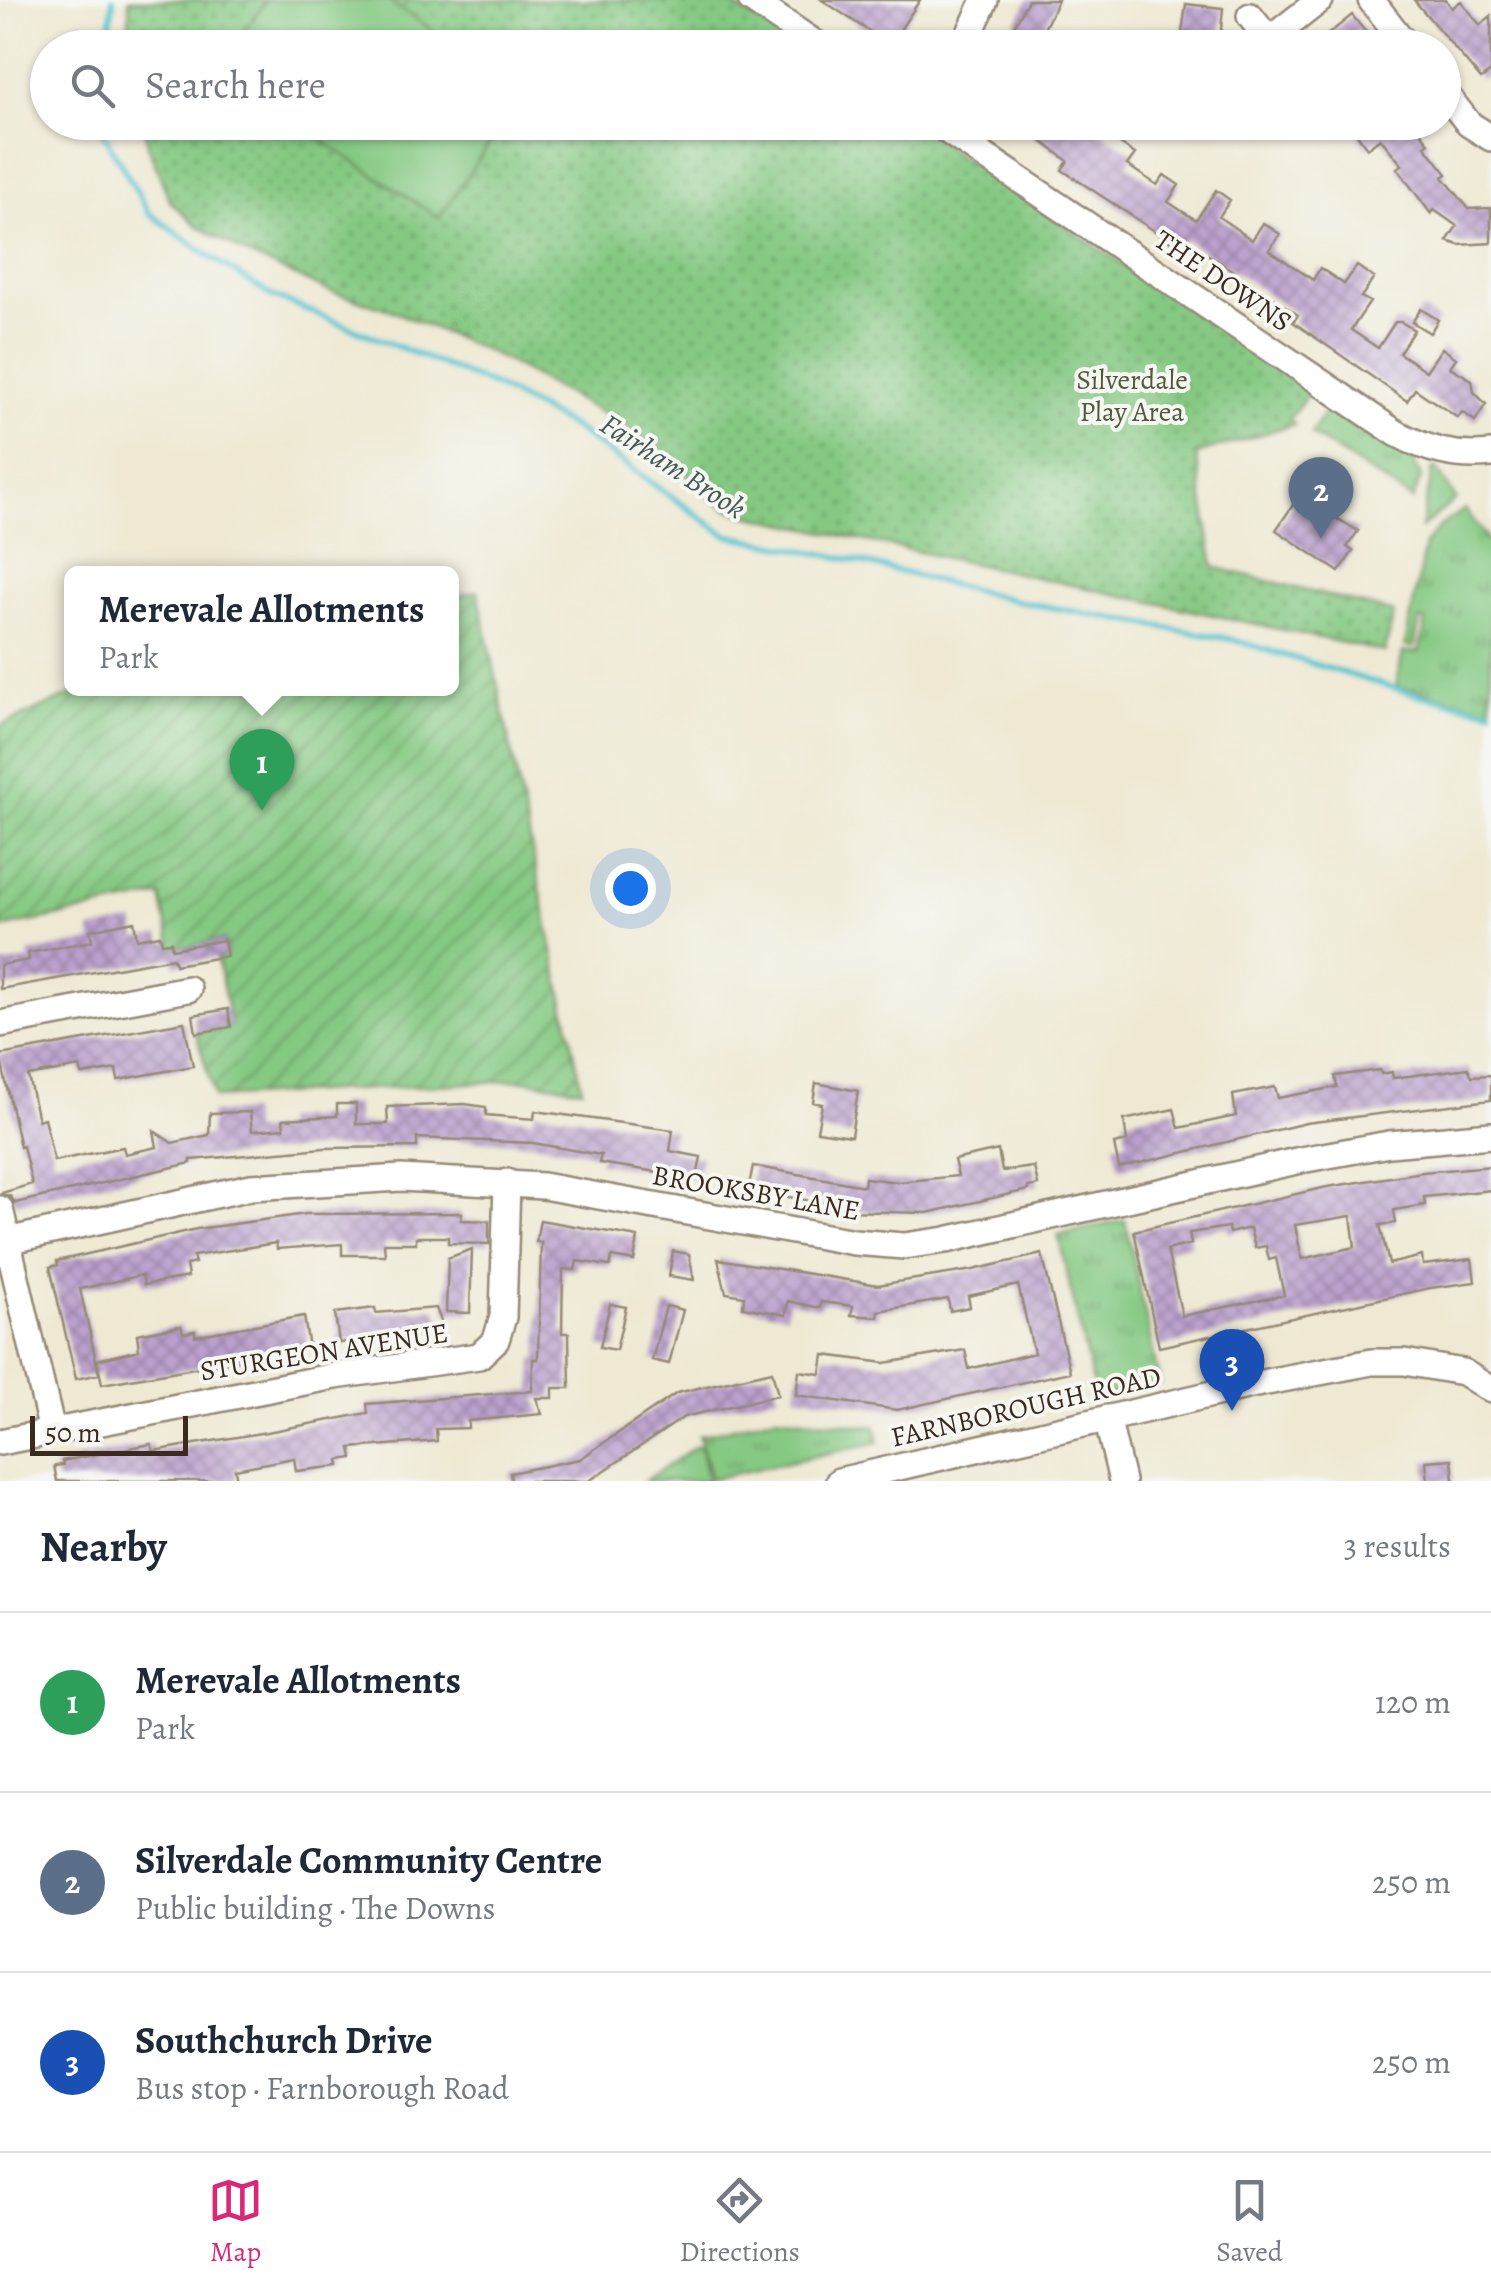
<!DOCTYPE html>
<meta charset="utf-8">
<style>
:root{--surface:#fff;--page:#f6f6f7;--text:#1f2937;--muted:#747a83;--line:#e0e1e3;--accent:#db2777}
body{margin:0;font-family:Alegreya,serif;background:var(--page);color:var(--text)}
.scale{position:absolute;left:30px;bottom:25px;width:158px;box-sizing:border-box;padding-left:10px;border:5px solid #3b2a1e;border-top:0;font-size:28px;line-height:35px;white-space:nowrap;color:#3b2a1e;-webkit-text-stroke:8px #f6f6f2;paint-order:stroke}
.you{position:absolute;left:630px;top:888px;width:35px;height:35px;margin:-25px;border:8px solid #fff;border-radius:50%;background:#1a73e8;box-shadow:0 0 0 15px #1a73e833}
.badge{display:grid;place-items:center;width:65px;height:65px;border-radius:50%;background:var(--accent);color:#fff;font-size:32px;font-weight:700}
.pin{position:absolute;translate:-50% -82px;filter:drop-shadow(0 2px 5px #0008)}
.pin::after{content:'';position:absolute;top:52px;width:35px;height:30px;background:inherit;clip-path:polygon(0 0,100% 0,50% 100%)}
.popup{position:absolute;left:64px;top:566px;width:395px;height:130px;box-sizing:border-box;display:grid;place-content:center;border-radius:15px;background:var(--surface);filter:drop-shadow(0 2px 8px #0005);font-size:32px;white-space:nowrap;color:var(--muted)}
.popup b{font-size:38px;color:var(--text)}
.popup::after{content:'';position:absolute;left:50%;top:100%;margin-left:-20px;border:20px solid transparent;border-top-color:var(--surface)}
.list{margin:0;padding:0;list-style:none}
h2{display:flex;justify-content:space-between;align-items:center;height:130px;margin:0;padding:0 40px;font-size:42px}
h2 small{font-size:32px;font-weight:400;color:var(--muted)}
.list li{display:grid;grid-template-columns:65px 1fr auto;gap:30px;align-items:center;box-sizing:border-box;height:180px;padding:0 40px;border-top:2px solid var(--line)}
.list b{display:block;font-size:38px;white-space:nowrap}
.list p{margin:0;font-size:32px;white-space:nowrap;color:var(--muted)}
.list em{font-size:32px;font-style:normal;color:var(--muted)}
.icon{flex:none;width:55px;height:55px;fill:none;stroke:currentColor;stroke-width:2;stroke-linecap:round;stroke-linejoin:round}
.map{position:relative;flex:none;width:1491px;height:1481px;overflow:hidden}
.search{position:absolute;background:var(--surface);box-shadow:0 2px 8px #0004;left:30px;right:30px;top:30px;height:110px;display:flex;align-items:center;gap:25px;box-sizing:border-box;padding:0 35px;border-radius:55px;color:var(--muted);font-size:38px}
.sheet{height:670px;background:var(--surface)}
nav{display:flex;justify-content:space-around;align-items:center;box-sizing:border-box;height:140px;border-top:2px solid var(--line);background:var(--surface);font-size:28px;color:var(--muted)}
nav a{display:grid;justify-items:center;gap:5px}
nav .on{color:var(--accent)}
.map>svg:first-child{display:block}
</style>
<div class="map">
<svg width="1491" height="1481" viewBox="0 0 1491 1481">
<defs>
<pattern id="grass-tufts" width="24" height="20" patternUnits="userSpaceOnUse" patternTransform="scale(2.5)"><rect width="24" height="20" fill="#85c983"/><path d="M3 7l-1-3M5 7V3M7 7l1-3M15 17l-1-3M17 17v-4M19 17l1-3" fill="none" stroke="#6ea36b"/></pattern>
<pattern id="park-dots" width="8" height="8" patternUnits="userSpaceOnUse" patternTransform="scale(2.5)"><rect width="8" height="8" fill="#85c983"/><path d="M2 2h.1M6 6h.1" fill="none" stroke="#6ea36b" stroke-width="1.8" stroke-linecap="round"/></pattern>
<pattern id="garden-furrows" width="10" height="10" patternUnits="userSpaceOnUse" patternTransform="scale(2.5)"><rect width="10" height="10" fill="#85c983"/><path d="M-1 1l2-2M0 10L10 0M9 11l2-2" fill="none" stroke="#6ea36b"/></pattern>
<pattern id="building-cross-hatch" width="8" height="8" patternUnits="userSpaceOnUse" patternTransform="scale(2.5)"><rect width="8" height="8" fill="#bba1ce"/><path d="M0 0l8 8M0 8l8-8" fill="none" stroke="#9983a7"/></pattern>
</defs>
<rect width="100%" height="100%" fill="#f6f6f2"/>
<filter id="ink" filterUnits="userSpaceOnUse"><feTurbulence type="fractalNoise" baseFrequency=".01" numOctaves="2"/><feDisplacementMap in="SourceGraphic" scale="20" xChannelSelector="R" yChannelSelector="G"/><feConvolveMatrix kernelMatrix="1 2 1 2 8 2 1 2 1" color-interpolation-filters="sRGB"/></filter>
<filter id="wash" filterUnits="userSpaceOnUse"><feTurbulence type="fractalNoise" baseFrequency=".0048" numOctaves="4" result="noise"/><feDisplacementMap in="SourceGraphic" scale="40" xChannelSelector="R" yChannelSelector="G"/><feGaussianBlur stdDeviation="2.25" result="paint"/><feColorMatrix in="noise" values="0 0 0 0 0 0 0 0 0 0 0 0 0 0 0 0 0 1.4 0 .05"/><feComposite in="paint" operator="in"/></filter>
<g filter="url(#wash)">
<rect width="100%" height="100%" fill="#efe9d3"/>
<!-- grass -->
<path fill="url(#grass-tufts)" stroke="#607a50" stroke-width="2.5" d="M1332,401L1409,451L1421,477L1413,500L1311,434Z
M1433,468H1436L1456,499L1421,528Z
M1465,509L1491,544V708L1396,686L1403,652H1419L1426,621L1420,620L1414,647L1405,646L1425,544L1440,526Z
M1125,1220L1160,1384L1096,1398L1058,1235Z
M776,1416L876,1427L879,1442L711,1479L699,1436Z
M700,1446L708,1481H645L695,1447Z"/>
<!-- park -->
<path fill="url(#park-dots)" stroke="#607a50" stroke-width="2.5" d="M129,0H725L797,47L129,48Z
M143,123H910L1311,389L1289,420L1295,424L1196,454L1214,567L1394,613L1385,652L746,515L727,508L700,491L678,463L627,427L489,352L388,309L329,291L248,255L197,226L170,201L149,149Z"/>
<!-- garden -->
<path fill="url(#garden-furrows)" stroke="#607a50" stroke-width="2.5" d="M478,591L582,1089L523,1080L215,1098L196,1033L231,1026L217,958L227,955L224,940L172,949L161,896L0,928V726L85,689L452,688V597Z"/>
<!-- pitch -->
<path fill="#85c983" stroke="#607a50" stroke-width="2.5" d="M266,0H387L458,47H234Z
M296,123L503,122V123L439,218Z"/>
<g fill="none" stroke-linecap="round" stroke-linejoin="round">
<!-- stream -->
<path stroke="#58c4d2" stroke-width="6" d="M108,48L113,0
M97,122L149,213L209,256L270,295L495,386L574,428L726,535L853,560L1021,602L1230,639L1417,695L1491,710"/>
</g>
<g id="blocks">
<!-- building -->
<path fill="url(#building-cross-hatch)" fill-rule="evenodd" d="M822,0H920L890,45Z
M1028,0H1058L1035,48H1003Z
M1414,0H1446L1452,8L1461,1L1480,25L1491,16V72L1481,79Z
M1186,4L1223,8L1221,29L1235,48H1180Z
M1352,15L1368,35L1352,48H1311Z
M1016,122H1087L1135,154L1127,165L1157,185L1164,175L1179,185L1168,202L1196,220L1216,190L1230,200L1219,217L1252,240L1263,223L1280,234L1269,250L1313,280L1320,268L1344,284L1357,266L1374,278L1361,297L1370,302L1351,330L1378,348L1395,322H1401L1414,330L1399,353L1426,371L1442,348L1456,358L1450,367L1472,380L1474,392L1486,404L1475,421L1462,412L1458,418L1415,389L1407,401L1293,322L1298,315L1241,276L1184,239L1179,247L1062,170L1068,161Z
M1368,122H1413L1429,143L1425,146L1447,174L1443,177L1469,209L1491,208V243L1459,245L1447,241L1457,226L1434,210L1431,214L1397,168L1402,165L1380,138L1367,148L1356,133Z
M1421,309L1438,320L1430,333L1412,322Z
M1299,496L1358,531L1347,547L1353,551L1339,572L1276,530Z
M134,921L137,939L160,935L162,943L171,942L172,949L224,940L227,956L175,965L173,958L0,989V965L29,960L28,953L92,941L90,930Z
M228,1009L231,1027L196,1033L193,1015Z
M184,1022L193,1066L118,1080L116,1069L82,1075L80,1067L28,1076L38,1120L44,1118L54,1161L123,1147L125,1154L157,1147L154,1131L172,1143L209,1135L210,1113L250,1112L252,1131L284,1128L283,1119L337,1116V1104H356V1124H388L387,1107L465,1104L486,1107V1115L534,1119L535,1111L673,1130L670,1151L701,1157L697,1178L599,1163L601,1155L533,1143L417,1138V1147L324,1148L191,1160V1163L15,1203L11,1197L2,1193L32,1184L23,1146L20,1147L0,1055Z
M1468,1068L1472,1076L1491,1075V1100L1306,1123L1119,1168L1114,1144L1127,1141L1124,1120L1174,1109L1179,1128L1236,1116L1233,1095L1275,1087L1278,1098L1337,1087L1335,1076L1380,1070L1381,1074L1392,1072L1393,1078Z
M816,1083L858,1091L851,1136L817,1131L822,1104L813,1102Z
M998,1150L1002,1171L1034,1167L1038,1185L1028,1187V1190L927,1213L846,1211V1207L748,1190L753,1166L864,1186L865,1178L898,1182L958,1176L954,1160Z
M1491,1166V1190L1424,1197L1425,1205L1394,1210L1396,1223L1380,1225L1389,1264L1422,1256L1423,1265L1472,1259L1475,1282L1430,1288L1159,1347L1134,1231L1327,1187L1423,1172ZM1351,1216L1355,1247L1302,1259L1295,1225ZM1228,1227L1229,1233L1250,1228L1255,1248L1266,1246L1269,1260L1276,1258L1284,1295L1182,1316L1167,1250L1191,1244L1189,1233Z
M462,1213L461,1220L489,1221V1244L448,1243V1237H416V1243H384L385,1255H342V1244L277,1249L276,1243L193,1256L195,1263L186,1265L188,1277L144,1285L142,1275L80,1289L99,1374L76,1379L50,1267L58,1265L57,1261L197,1229L306,1214Z
M540,1220L638,1237L634,1261L612,1257L610,1266L577,1261L575,1270L563,1269L562,1333H569L570,1388H553V1398H536L542,1414L468,1421V1428L436,1429L437,1441L351,1448L353,1458L339,1460L340,1466L296,1471L294,1458L235,1469L237,1481H57L54,1466L63,1465L62,1461L151,1444L153,1451L267,1432L368,1413L367,1404L532,1391L533,1359H538L541,1242H536Z
M472,1249L470,1313L446,1312L448,1258Z
M673,1251L689,1254L694,1280L669,1276Z
M1042,1254L1070,1372L897,1410L796,1395L799,1371L821,1374L824,1355L885,1363L965,1350L969,1369L1034,1353L1018,1285L968,1296L970,1307L950,1311L948,1299L878,1311V1317L851,1315L853,1306L821,1302L820,1308L788,1301L786,1315L743,1307L744,1296L726,1293L718,1259L878,1285L973,1270Z
M610,1304L626,1307L616,1350L600,1347Z
M666,1306L683,1310L669,1364L652,1360Z
M375,1308L376,1313L436,1308L444,1329L339,1343L335,1313Z
M304,1316L309,1348L102,1384L97,1360L139,1350L137,1334L181,1326L183,1333L195,1331V1336Z
M772,1371L778,1395L684,1417L589,1481H511L510,1473L580,1459L677,1393Z
M1452,1459L1454,1481H1428L1426,1461Z"/>
</g>
</g>
<g filter="url(#ink)">
<use href="#blocks" fill-opacity="0" stroke="#958a78" stroke-width="2.5"/>
<g fill="none" stroke-linecap="round" stroke-linejoin="round">
<!-- minor casing -->
<g stroke="#958a78" stroke-width="30">
<path id="minor" d="M751,0L822,48
M1371,0L1408,48
M1250,16L1275,48
M1269,40L1320,0
M963,48L985,0
M1444,92L1469,124L1491,138
M934,122L1396,433C1427,450 1456,458 1491,454
M0,1024L188,989
M0,1209L52,1431
M7,1241L251,1187L401,1178L543,1186L854,1242L904,1246L946,1240L1301,1160L1389,1144L1491,1135
M1107,1418L1122,1481
M0,1442L335,1376L479,1356L496,1340L503,1317L507,1182
M839,1481L1251,1385L1372,1362H1404L1463,1372L1491,1390"/>
</g>
<!-- minor -->
<use href="#minor" stroke="#fff" stroke-width="25"/>
</g>
</g>
<g text-anchor="middle" dominant-baseline="central" stroke-width="8" stroke-linejoin="round" paint-order="stroke">
<!-- street labels -->
<g font-size="28" fill="#3b2a1e" stroke="#f6f6f2">
<text transform="translate(1223 281) rotate(34)">THE DOWNS</text>
<text transform="translate(756 1193) rotate(10)">BROOKSBY LANE</text>
<text transform="translate(324 1352) rotate(-9)">STURGEON AVENUE</text>
<text transform="translate(1026 1407) rotate(-13)">FARNBOROUGH ROAD</text>
</g>
<!-- park labels -->
<g font-size="28" fill="#515a3c" stroke="#f6f6f2">
<text x="1132" y="380">Silverdale<tspan x="1132" dy="32">Play Area</tspan></text>
</g>
<!-- water labels -->
<g font-size="30" font-style="italic" fill="#445854" stroke="#f6f6f2">
<text transform="translate(673 466) rotate(33)">Fairham Brook</text>
</g>
</g>
</svg>
<div class="scale">50 m</div>
<div class="you"></div>
<div class="pin badge" style="left:262px;top:811px;background:#2e9e5b">1</div>
<div class="popup"><b>Merevale Allotments</b>Park</div>
<div class="pin badge" style="left:1321px;top:539px;background:#5c6f8a">2</div>
<div class="pin badge" style="left:1232px;top:1411px;background:#1a4fb4">3</div>
<div class="search"><svg class="icon" aria-label="search" viewBox="0 0 24 24"><circle cx="10" cy="10" r="6"/><path d="M15 15l6 6"/></svg>Search here</div>
</div>
<section class="sheet">
<h2>Nearby<small>3 results</small></h2>
<ul class="list">
<li><span class="badge" style="background:#2e9e5b">1</span><div><b>Merevale Allotments</b><p>Park</p></div><em>120 m</em></li>
<li><span class="badge" style="background:#5c6f8a">2</span><div><b>Silverdale Community Centre</b><p>Public building · The Downs</p></div><em>250 m</em></li>
<li><span class="badge" style="background:#1a4fb4">3</span><div><b>Southchurch Drive</b><p>Bus stop · Farnborough Road</p></div><em>250 m</em></li>
</ul>
</section>
<nav>
<a class="on"><svg class="icon" aria-label="map" viewBox="0 0 24 24"><path d="M3 6l6-2 6 2 6-2v14l-6 2-6-2-6 2zM9 4v14M15 6v14"/></svg>Map</a>
<a><svg class="icon" aria-label="directions" viewBox="0 0 24 24"><path d="M12 3l9 9-9 9-9-9zM9 14v-3h6M13 9l2 2-2 2"/></svg>Directions</a>
<a><svg class="icon" aria-label="saved" viewBox="0 0 24 24"><path d="M7 4h10v16l-5-4-5 4z"/></svg>Saved</a>
</nav>
